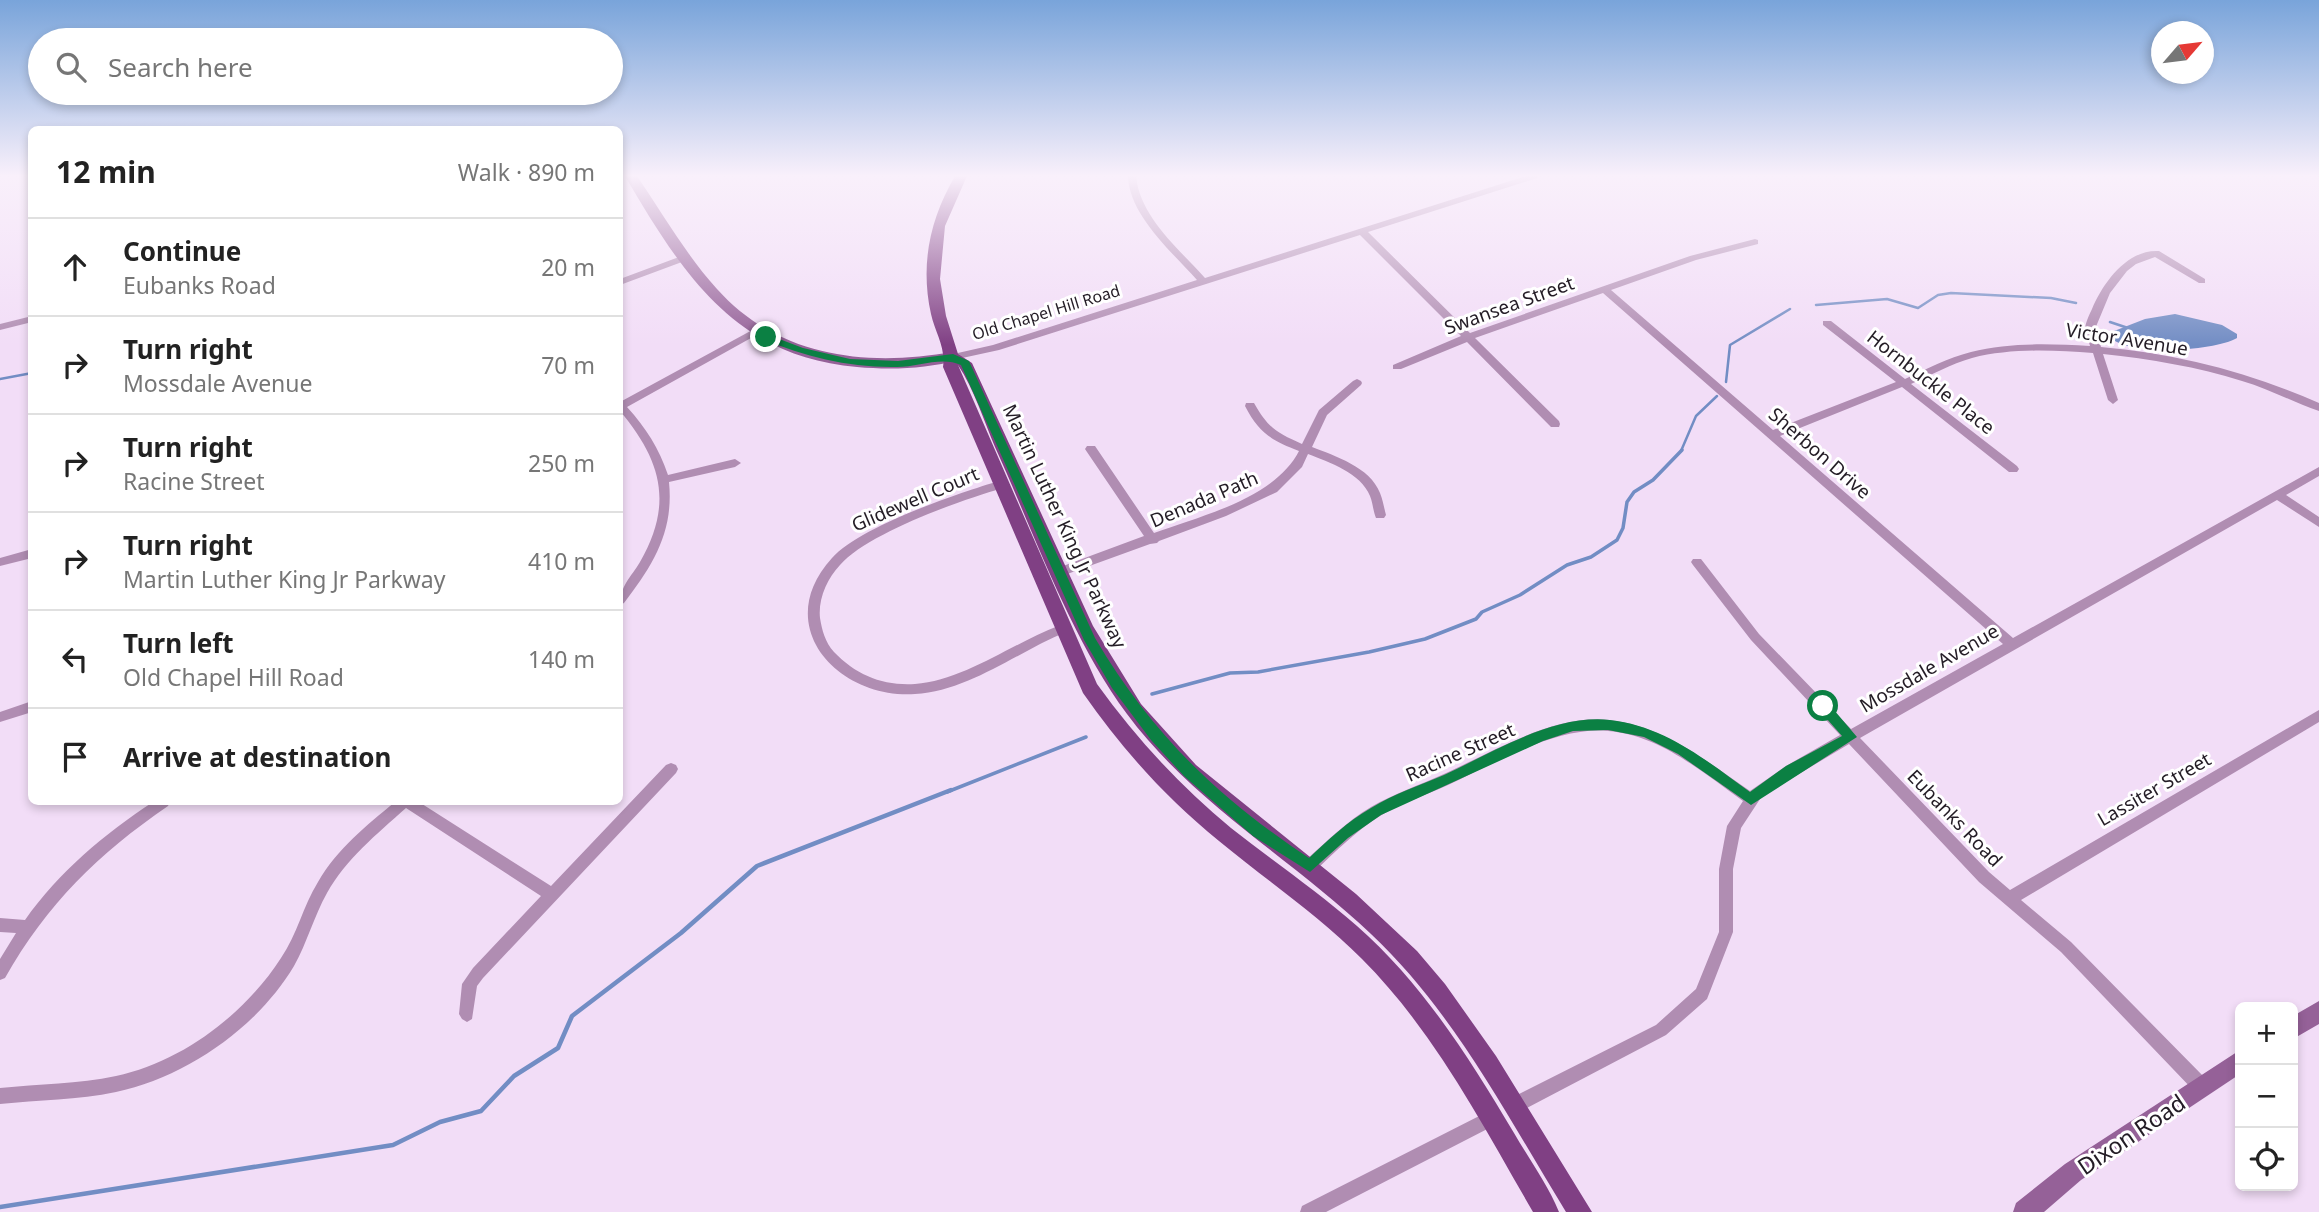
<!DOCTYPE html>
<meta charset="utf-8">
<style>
:root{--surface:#fff;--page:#f2f2f2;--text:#222;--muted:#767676;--line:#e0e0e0}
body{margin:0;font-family:"Noto Sans",sans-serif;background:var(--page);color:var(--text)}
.controls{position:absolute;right:21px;bottom:21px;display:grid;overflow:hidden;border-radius:10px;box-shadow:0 4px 10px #0003}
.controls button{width:63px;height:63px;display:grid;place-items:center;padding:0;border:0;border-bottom:2px solid var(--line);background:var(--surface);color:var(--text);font:35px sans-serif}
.compass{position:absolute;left:2151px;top:21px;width:63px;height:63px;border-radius:50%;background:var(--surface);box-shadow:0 4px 10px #0003;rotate:62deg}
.stop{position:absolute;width:21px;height:21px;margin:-16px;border:5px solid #0b8043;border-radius:50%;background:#fff}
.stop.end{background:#0b8043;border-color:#fff;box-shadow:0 2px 7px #0008}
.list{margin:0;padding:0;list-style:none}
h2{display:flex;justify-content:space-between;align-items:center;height:91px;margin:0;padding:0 28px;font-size:30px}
h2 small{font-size:23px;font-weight:400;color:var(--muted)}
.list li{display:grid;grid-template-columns:46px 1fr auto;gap:21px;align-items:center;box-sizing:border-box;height:98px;padding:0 28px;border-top:2px solid var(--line)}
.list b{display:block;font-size:26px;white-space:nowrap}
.list p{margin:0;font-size:23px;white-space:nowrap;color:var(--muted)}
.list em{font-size:23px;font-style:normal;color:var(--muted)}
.icon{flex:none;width:38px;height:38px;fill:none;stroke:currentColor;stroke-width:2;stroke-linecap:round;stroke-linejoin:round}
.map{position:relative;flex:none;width:2319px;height:1212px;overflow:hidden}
.search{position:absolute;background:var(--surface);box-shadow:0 4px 10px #0003;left:28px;top:28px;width:595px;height:77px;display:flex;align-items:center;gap:18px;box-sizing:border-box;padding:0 24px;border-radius:38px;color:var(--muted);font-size:26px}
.panel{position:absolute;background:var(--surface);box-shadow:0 4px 10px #0003;left:28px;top:126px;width:595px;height:679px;border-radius:10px}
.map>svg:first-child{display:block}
</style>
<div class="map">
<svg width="2319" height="1212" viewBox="0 0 2319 1212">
<rect width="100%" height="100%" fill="#f2ddf7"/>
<!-- water -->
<path fill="#728dc4" d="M2175,314L2222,325L2237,334V338C2215,351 2129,357 2110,337L2109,333L2145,319Z"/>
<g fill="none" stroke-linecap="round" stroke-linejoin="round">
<!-- stream-far2 -->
<path stroke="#728dc4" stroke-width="2.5" d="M1816,305L1887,299L1918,308L1938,295L1951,293L2051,298L2076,303
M2110,322L2128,328
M0,379L32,373
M1726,382L1730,345L1790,309
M1681,451L1696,416L1717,396"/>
<!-- stream-far1 -->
<path stroke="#728dc4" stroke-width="3.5" d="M1152,694L1230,673L1258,672L1369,652L1425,639L1476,619L1482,612L1520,595L1567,565L1591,557L1617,540L1623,528L1627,502L1634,492L1653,480L1682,450
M947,792L1086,737"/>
<!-- stream -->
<path stroke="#728dc4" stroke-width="4.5" d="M0,1207L393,1145L440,1122L481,1111L514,1076L558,1048L572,1016L681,933L757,866L951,790"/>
<!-- street -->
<path fill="#b08db2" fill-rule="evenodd" d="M1128,176H1136C1140,217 1178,248 1205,278L1526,176H1538L1537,178L1368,232L1470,333L1690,256L1755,239L1758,240V244L1696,260L1611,290L1773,430L1896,382L1823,325V321H1831L1905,379C1926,369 1948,358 1971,352C2009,342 2051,344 2090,346C2089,341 2086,335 2085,330C2085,324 2089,315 2092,309C2103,283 2127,249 2159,251L2205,279V283H2199L2155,257L2136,264L2127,271L2110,293L2095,329L2101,347C2176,353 2251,373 2319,403V411C2293,402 2269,389 2242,381C2198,367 2150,359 2103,354L2118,400L2113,404L2108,400L2093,353C2053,350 2011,348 1972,358C1951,364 1931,375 1911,384L2017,466L2019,469L2017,472H2009L1902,387L1780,436L2013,638L2319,467V476L2286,495L2319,517V527L2277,500L1860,738L1989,872L2010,890L2319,710V722L2021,900L2071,942L2207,1080L2209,1086L2207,1092L2201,1094L2195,1092L2061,952L1979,882L1849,744L1762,796L1741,828L1733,869V932L1707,999L1666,1035L1519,1112L1513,1114L1507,1112L1505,1106L1507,1100L1656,1025L1696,989L1719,932V869L1727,826L1743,801C1702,772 1660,735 1608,731C1556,726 1495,763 1448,785C1426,795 1401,803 1380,816C1356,831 1336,851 1315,871L1310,872L1305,871L1303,866L1305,861C1326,842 1346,822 1371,807C1393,794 1420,785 1444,774C1492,752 1554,714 1609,720C1664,726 1706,761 1750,791L1786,766L1840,735L1751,640L1693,565L1691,562L1693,559H1701L1759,634L1851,729L2003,644L1603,293L1475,338L1559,421L1560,424L1559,427H1551L1467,342L1401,369H1393V365L1461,336L1360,235L999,350L953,360L949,359V355L993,345L1197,280C1172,252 1129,215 1128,176Z
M687,254L690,255V259L620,285V279Z
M32,316V322L0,330V324Z
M756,328L760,329V333L627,407C646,428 659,448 668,475L735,459L741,463L735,467L669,482C674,532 653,565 624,603L620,605C620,586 631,577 640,562C674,503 661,460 620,411V402Z
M1357,379L1361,381L1362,383L1361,385L1327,415L1312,447C1335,456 1370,467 1380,493C1383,500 1384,508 1386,515L1384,518H1376C1373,511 1373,503 1370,496C1361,473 1329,462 1308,454L1302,467L1277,492L1226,516L1159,541L1157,543L1150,544L1059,577L1055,575L1053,572L1055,569L1144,536L1087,452L1085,449L1087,446H1095L1154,533C1201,516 1275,498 1299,451C1271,440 1259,433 1245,406L1246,403H1254C1268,428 1277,433 1302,444L1319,410L1353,381Z
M999,481L1003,482L1005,485L1003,488C961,500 868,533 840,565C827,579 818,599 820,618C822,630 825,642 834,652C856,675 883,686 915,684C963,681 1013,643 1058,626H1066L1068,629L1066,632C1017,652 969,691 915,694C838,699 770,626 832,558C861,526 956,494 999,481Z
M32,549V558L0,566V558Z
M32,701V712L0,722V712Z
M671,763L676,765L678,769L676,773L483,978L477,986L472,1019L467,1022L462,1019L459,1014L462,984L473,968L541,896L406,808C377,834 346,859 327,893C314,916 307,943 294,966C257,1028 186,1077 116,1092C78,1100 38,1100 0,1104V1088C39,1084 78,1084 116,1076C182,1062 245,1014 281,958C297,935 303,906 318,882C337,849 367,825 395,802H419L551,886L666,765Z
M153,802H170L168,806C98,854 47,904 5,978L0,980V959L16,933L0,932V918L25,920C59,872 104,834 153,802Z
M1491,1110L1497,1112L1499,1118L1497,1124L1326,1212H1300L1302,1206Z"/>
<!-- secondary -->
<path fill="#956198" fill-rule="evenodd" d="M625,176H637C663,214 686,255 717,289C779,358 867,367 953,352L960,357L958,360C926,369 890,370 857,367C735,357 682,273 625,176Z
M2319,1001V1024L2293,1039V1016Z
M2240,1050V1074L2081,1180L2044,1212H2013L2016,1203L2065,1164Z"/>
<!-- primary -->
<path fill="#804084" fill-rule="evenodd" d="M955,176H967L945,226L940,279L946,316L958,354L972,363L1093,626L1141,704L1196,765L1356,894L1417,951L1445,984L1496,1056L1592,1212H1566C1507,1116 1454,1012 1371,934C1291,858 1193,803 1127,714C1070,637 1035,535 995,447C984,421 974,389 958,365L1097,684C1136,738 1180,786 1231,828C1273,861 1317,891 1357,926C1423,984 1470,1059 1514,1133C1529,1159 1548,1185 1559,1212H1533C1482,1124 1434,1031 1362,959C1318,915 1266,880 1219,841C1166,798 1122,749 1083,693L943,367C946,348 935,332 931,314C920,264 930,219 955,176Z"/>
</g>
<!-- sky -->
<linearGradient id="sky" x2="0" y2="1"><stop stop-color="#79a4da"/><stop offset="0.51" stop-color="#f9f0fb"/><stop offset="1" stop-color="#f9f0fb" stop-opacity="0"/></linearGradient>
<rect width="2319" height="345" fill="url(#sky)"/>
<!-- route -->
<path fill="#0b8043" d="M766,334L803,348L850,359L898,361L953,354L969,361L1095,638C1151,733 1217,797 1309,858C1328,840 1348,821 1371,808C1394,794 1420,785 1444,775C1494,752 1553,714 1610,720C1665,726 1707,761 1750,792L1786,766L1842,736L1819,710V703H1828L1857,737L1751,805L1678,754L1644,737L1608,730L1573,731L1543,741L1381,815L1348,838L1310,872L1253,836L1184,776L1151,740L1112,688L1084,640L961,365C942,356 918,367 897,367C850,368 806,357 763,339Z"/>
<g text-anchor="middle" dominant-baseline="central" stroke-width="6" stroke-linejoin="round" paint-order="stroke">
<!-- far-street labels -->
<g font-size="16" fill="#231c25" stroke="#fff">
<text transform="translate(1046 312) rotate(-17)">Old Chapel Hill Road</text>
</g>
<!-- street labels -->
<g font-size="19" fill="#231c25" stroke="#fff">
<text transform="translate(1509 305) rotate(-20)">Swansea Street</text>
<text transform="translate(2127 339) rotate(9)">Victor Avenue</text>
<text transform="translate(1931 382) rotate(38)">Hornbuckle Place</text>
<text transform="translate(1820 453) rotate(41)">Sherbon Drive</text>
<text transform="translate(915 499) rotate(-23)">Glidewell Court</text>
<text transform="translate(1204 499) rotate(-23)">Denada Path</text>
<text transform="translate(1065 526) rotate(65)">Martin Luther King Jr Parkway</text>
<text transform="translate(1929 668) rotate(-30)">Mossdale Avenue</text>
<text transform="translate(1460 752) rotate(-24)">Racine Street</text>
<text transform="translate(2154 789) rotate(-30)">Lassiter Street</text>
<text transform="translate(1955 818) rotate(46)">Eubanks Road</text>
</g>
<!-- near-street labels -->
<g font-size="23" fill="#231c25" stroke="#fff">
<text transform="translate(2131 1134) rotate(-34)">Dixon Road</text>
</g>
</g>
</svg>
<div class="controls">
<button>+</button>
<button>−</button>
<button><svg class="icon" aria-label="locate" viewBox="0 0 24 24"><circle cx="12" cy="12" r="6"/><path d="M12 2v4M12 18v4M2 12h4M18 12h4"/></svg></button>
</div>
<svg class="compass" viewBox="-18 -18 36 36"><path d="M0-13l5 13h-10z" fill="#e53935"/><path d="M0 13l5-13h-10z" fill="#767676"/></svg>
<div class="stop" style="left:1823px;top:706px"></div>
<div class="stop end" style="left:766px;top:337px"></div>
<div class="search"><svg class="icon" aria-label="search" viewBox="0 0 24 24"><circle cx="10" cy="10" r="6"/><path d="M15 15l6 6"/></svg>Search here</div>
<section class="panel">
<h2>12 min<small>Walk · 890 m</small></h2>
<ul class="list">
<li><svg class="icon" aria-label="ahead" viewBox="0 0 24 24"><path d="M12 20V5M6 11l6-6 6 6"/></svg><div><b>Continue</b><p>Eubanks Road</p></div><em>20 m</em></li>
<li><svg class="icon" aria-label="right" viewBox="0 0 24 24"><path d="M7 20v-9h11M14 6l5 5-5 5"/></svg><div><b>Turn right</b><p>Mossdale Avenue</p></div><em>70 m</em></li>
<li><svg class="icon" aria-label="right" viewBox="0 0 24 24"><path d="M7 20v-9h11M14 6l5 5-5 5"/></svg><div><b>Turn right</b><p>Racine Street</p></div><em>250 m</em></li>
<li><svg class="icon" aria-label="right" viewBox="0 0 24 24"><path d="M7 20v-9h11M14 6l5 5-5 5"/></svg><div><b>Turn right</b><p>Martin Luther King Jr Parkway</p></div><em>410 m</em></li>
<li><svg class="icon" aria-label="left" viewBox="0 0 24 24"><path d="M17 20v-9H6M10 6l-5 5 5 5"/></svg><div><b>Turn left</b><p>Old Chapel Hill Road</p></div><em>140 m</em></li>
<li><svg class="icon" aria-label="arrive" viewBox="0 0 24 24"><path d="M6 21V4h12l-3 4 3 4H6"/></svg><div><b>Arrive at destination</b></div></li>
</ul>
</section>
</div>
